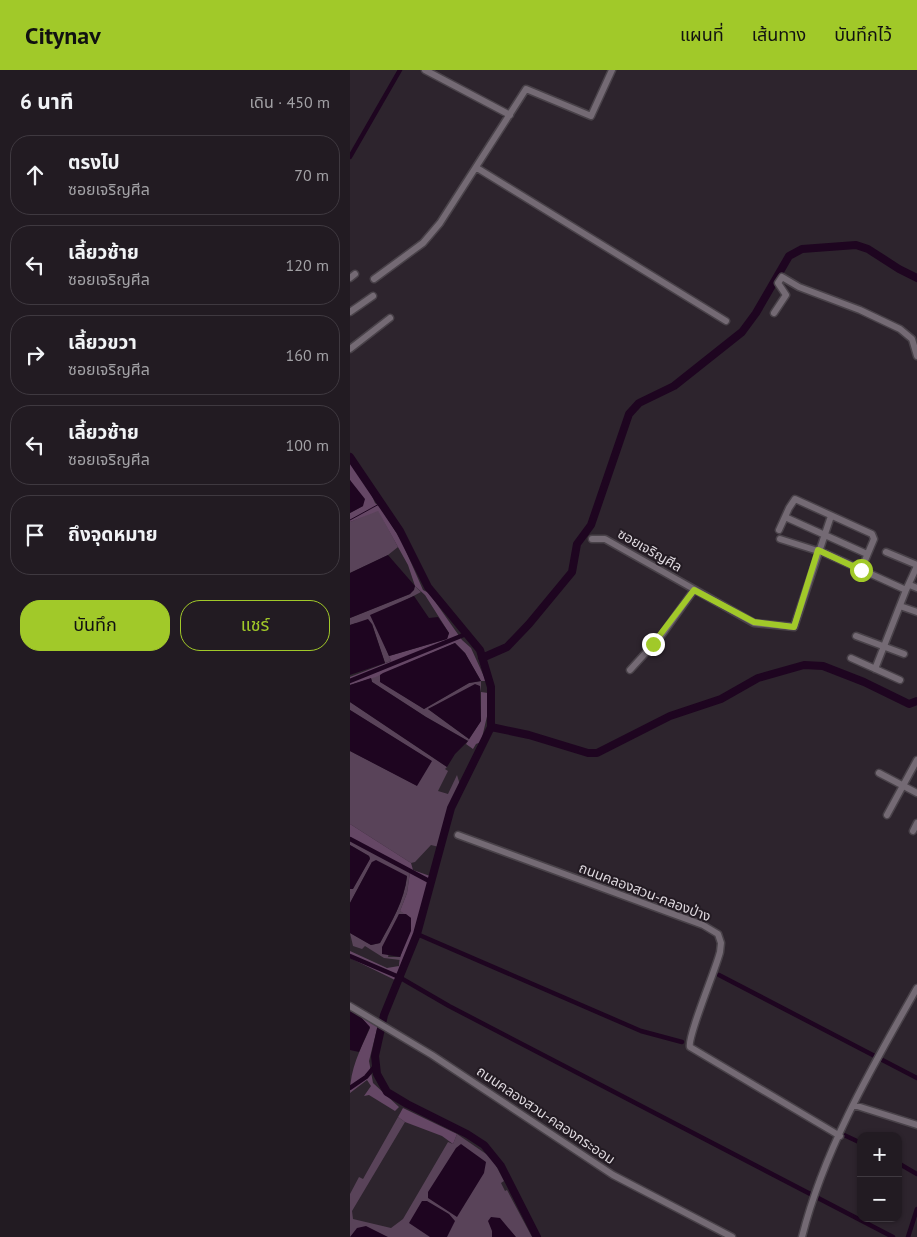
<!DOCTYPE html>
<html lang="th">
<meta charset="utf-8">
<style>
:root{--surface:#221b22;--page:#2e282f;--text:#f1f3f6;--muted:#a2a1a5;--line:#3f3940;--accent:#a1c929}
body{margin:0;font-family:"PT Sans","Noto Sans Thai",sans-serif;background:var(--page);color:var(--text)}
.controls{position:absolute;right:15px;bottom:15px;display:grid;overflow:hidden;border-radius:10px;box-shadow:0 1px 4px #0004}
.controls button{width:45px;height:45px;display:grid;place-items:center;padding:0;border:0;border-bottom:1px solid var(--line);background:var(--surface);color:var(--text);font:25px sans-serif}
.stop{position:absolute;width:15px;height:15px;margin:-11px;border:4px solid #a1c929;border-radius:50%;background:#fff}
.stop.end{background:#a1c929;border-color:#fff;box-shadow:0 1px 5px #0008}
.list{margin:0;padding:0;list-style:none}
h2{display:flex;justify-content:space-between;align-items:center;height:65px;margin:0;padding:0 20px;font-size:21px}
h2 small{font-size:16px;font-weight:400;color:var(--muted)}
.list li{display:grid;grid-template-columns:32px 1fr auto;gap:15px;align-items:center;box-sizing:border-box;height:80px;margin:0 10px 10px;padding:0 10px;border:1px solid var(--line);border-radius:20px}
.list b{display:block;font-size:19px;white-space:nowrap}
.list p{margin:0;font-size:16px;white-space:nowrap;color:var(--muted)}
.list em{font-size:16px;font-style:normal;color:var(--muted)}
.actions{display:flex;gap:10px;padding:15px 20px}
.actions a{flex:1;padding:11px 0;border:1px solid var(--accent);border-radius:20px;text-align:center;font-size:18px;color:var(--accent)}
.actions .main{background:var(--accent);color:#111}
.icon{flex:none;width:28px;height:28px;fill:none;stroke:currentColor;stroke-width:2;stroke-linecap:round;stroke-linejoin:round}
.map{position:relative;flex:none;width:567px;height:1167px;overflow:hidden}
header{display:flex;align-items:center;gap:30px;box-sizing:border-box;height:70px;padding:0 25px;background:var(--accent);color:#111}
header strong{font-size:24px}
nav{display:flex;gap:28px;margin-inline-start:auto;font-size:18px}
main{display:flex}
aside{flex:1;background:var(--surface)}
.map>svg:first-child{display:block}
</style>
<header>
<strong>Citynav</strong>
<nav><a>แผนที่</a><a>เส้นทาง</a><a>บันทึกไว้</a></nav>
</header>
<main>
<aside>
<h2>6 นาที<small>เดิน · 450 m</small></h2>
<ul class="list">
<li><svg class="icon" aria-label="ahead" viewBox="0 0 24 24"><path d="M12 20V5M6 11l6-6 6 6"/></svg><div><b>ตรงไป</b><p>ซอยเจริญศีล</p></div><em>70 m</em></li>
<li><svg class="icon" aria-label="left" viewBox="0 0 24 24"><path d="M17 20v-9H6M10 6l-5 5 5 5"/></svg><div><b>เลี้ยวซ้าย</b><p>ซอยเจริญศีล</p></div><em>120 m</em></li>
<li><svg class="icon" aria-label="right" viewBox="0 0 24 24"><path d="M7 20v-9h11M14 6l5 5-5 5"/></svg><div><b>เลี้ยวขวา</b><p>ซอยเจริญศีล</p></div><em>160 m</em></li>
<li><svg class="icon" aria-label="left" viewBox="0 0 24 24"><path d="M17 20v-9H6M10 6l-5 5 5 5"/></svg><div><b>เลี้ยวซ้าย</b><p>ซอยเจริญศีล</p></div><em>100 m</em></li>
<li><svg class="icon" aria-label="arrive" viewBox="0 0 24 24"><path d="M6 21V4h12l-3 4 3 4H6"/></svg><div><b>ถึงจุดหมาย</b></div></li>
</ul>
<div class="actions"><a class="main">บันทึก</a><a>แชร์</a></div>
</aside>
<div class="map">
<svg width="567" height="1167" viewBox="0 0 567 1167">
<rect width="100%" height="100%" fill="#2d242d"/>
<!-- green -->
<path fill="#594359" d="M28,440L48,477L38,485L0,503V452Z
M65,516L71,522L48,534L28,558L41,591L35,593L22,554L6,553L0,555V548L60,524Z
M30,605L31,612L74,639L119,613L131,611V622L130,616L78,639L119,669L118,671L76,647L22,612L21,608Z
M0,632L97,697L95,699L98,701L88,721L98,724L107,705L110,715L102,731L89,777L81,775L65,792L61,793L0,754V681L66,715L81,691L0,640Z
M0,771L60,802L57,823L50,841L56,844H49L38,887H50V890L34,888L15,876L12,879L3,876L0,863L21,875L30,873C42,851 54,831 57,807L22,792L0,833V819L3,818L20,788L19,786L0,775Z
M48,1047L55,1052L2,1141L3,1149L41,1158L53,1149L98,1072L103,1074L107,1064L142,1088L154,1111L151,1113L155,1121L157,1120L182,1167H0V1124L9,1107L13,1109Z"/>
<!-- forest -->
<path fill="#654765" d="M0,390L19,419L25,433L31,438L52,472L73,520L79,523L112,570L121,578L136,611H131L115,583L105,573L26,607L0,615V607L41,591L39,586L97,569L99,563L75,525L65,516L58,495L28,441L0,452V443L13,436L0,410Z
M131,622L138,623V642L131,672L126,674L123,679L116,674L131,651Z
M0,754L61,793L63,800L80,806L70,850L45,910L0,888V881L37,898L49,896C50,878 61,867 61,848L50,841L57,823L60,802L0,771Z
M9,945L28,955L19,991L23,1013L49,1037L45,1041L19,1025L14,1026L21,1016L17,1010L0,1023C0,999 10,980 20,958Z
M53,1038L107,1064L103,1074L92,1066L55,1052L48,1047Z"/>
<!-- water -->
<path fill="#1e0520" d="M0,410L15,429L13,436L0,443Z
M38,485L65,516L64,520L60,524L0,548V503Z
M64,526L79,548L88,547L99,563L97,569L39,586L20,545Z
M18,549L22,554L35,593L0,605V555Z
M105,573L115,583L131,611L119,613L74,639L30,612V605L33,603Z
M21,608L22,612L76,647L118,671L105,684L97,697L0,632V615Z
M125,614L130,616L131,651L119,669L78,639Z
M0,640L82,691L67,716L0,681Z
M0,775L19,786L20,789L3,819H0Z
M26,790L57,806C54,831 42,851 30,873L21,875L0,863V833L22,792Z
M49,844H56L61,848V861L50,887L32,884V877Z
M0,940L9,945L20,957L9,982L0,980Z
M111,1074L136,1092L134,1103L107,1147L78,1128V1122L106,1078Z
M72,1131H77L99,1144L105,1151L97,1167H80L59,1153Z
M141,1147L150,1148L166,1167H142V1161L138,1151Z
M16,1156L38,1167H0L7,1158Z"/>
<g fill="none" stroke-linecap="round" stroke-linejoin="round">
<!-- stream -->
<path stroke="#1e0520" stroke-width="1" d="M0,450L31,433"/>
<!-- canal -->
<path stroke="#1e0520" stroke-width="4.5" d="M0,87L50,0
M0,611L116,564
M0,769L81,812
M67,864L291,961L332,972
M0,886L49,907L99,936L543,1167
M369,905L567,1008
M0,1018L16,1007L26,995
M494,1065L511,1073
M548,1093L567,1104
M558,1167L567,1139"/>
<!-- river -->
<path stroke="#1e0520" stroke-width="8" d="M0,387L50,461L78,517L130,580L141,617V657L101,738L67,864L34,945L25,986L27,1004L37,1022L57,1034L117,1064L134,1075L151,1096L187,1167
M132,588L157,577L179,554L222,502L227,474L241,455L279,344L289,333L324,316L392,262L406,243L439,186L452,179L506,175L518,179L549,199L567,208
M141,657L179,665L238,683H247L320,646L371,629L408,608L454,595L473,596L514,612L559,634L567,631"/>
<!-- minor casing -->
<g stroke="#494249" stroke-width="9">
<path id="minor" d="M75,0L160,45
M127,98L376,251
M0,208L5,204
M24,209L73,173L90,153L176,19L241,46L262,0
M0,242L23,226
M424,243L436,225L428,213L432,207L449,217L510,240L550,259L562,269L567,286
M0,279L40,248
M435,447L517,484
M429,460L439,438L445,429L522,464L524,469L511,500
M242,469H255L404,553L444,557L481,446
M430,469L468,481
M468,480L556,520L567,496
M536,482L567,495
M560,515L567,518
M550,536L567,542
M506,566L554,584
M501,588L550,610
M525,599L556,520
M280,600L311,566L344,520
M529,703L567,723
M537,745L567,690
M563,761L567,753
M108,765L353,855L368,864L371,873L370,882C366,899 337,967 340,977L490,1066
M0,936L82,985L263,1105L382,1167
M504,1035L567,1055
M452,1167C474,1079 522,997 567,918"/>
</g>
<!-- minor -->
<use href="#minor" stroke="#746a74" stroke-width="6"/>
</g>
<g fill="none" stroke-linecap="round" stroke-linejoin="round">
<!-- route -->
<path stroke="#a1c929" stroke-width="6" d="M303,574L344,520L404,552L444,557L468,480L511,500"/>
</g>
<g text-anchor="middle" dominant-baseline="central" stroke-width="4" stroke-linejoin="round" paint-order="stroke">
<!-- street labels -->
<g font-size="14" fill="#ddd7dd" stroke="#231b23">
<text transform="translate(300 480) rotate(30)">ซอยเจริญศีล</text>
<text transform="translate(295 822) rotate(21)">ถนนคลองสวน-คลองป่าง</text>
<text transform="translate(196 1045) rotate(34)">ถนนคลองสวน-คลองกระออม</text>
</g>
</g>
</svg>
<div class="controls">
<button>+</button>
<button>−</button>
</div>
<div class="stop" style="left:511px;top:500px"></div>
<div class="stop end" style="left:303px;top:574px"></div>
</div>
</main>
